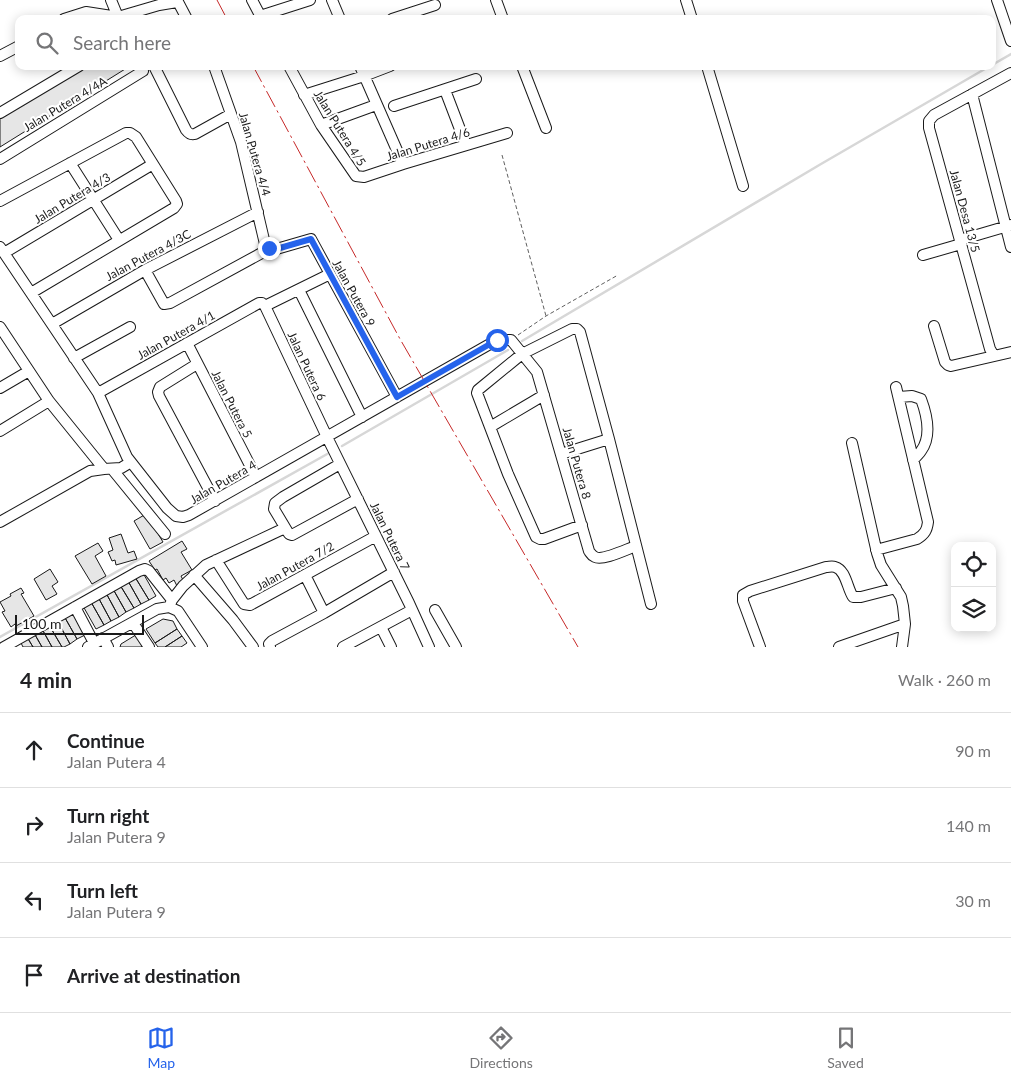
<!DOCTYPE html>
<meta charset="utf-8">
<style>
:root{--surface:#fff;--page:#f6f6f6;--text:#202124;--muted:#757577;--line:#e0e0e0;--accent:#2563eb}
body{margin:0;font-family:Lato,sans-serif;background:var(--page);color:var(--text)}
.controls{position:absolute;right:15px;bottom:15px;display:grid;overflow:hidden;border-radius:10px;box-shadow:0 2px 12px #0003}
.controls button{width:45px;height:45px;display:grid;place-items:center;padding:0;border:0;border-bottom:1px solid var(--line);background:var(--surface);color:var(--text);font:25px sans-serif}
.scale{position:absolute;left:15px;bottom:12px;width:129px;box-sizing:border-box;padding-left:5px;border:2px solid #1a1a1a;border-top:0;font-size:14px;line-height:18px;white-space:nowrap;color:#1a1a1a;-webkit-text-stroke:4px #fff;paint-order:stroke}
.stop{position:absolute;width:15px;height:15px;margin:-11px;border:4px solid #2563eb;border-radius:50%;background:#fff}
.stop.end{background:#2563eb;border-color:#fff;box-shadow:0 1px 5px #0008}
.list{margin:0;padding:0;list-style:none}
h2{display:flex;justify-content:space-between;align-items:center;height:65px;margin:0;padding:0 20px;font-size:21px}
h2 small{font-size:16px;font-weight:400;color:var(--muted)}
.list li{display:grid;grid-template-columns:32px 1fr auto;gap:15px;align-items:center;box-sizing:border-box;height:75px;padding:0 20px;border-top:1px solid var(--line)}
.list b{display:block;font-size:19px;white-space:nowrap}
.list p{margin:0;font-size:16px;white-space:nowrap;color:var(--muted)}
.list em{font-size:16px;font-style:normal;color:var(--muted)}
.icon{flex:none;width:28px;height:28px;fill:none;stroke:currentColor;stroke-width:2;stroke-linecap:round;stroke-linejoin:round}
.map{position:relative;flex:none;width:1011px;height:647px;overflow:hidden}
.search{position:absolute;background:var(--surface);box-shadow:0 2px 12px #0003;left:15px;right:15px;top:15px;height:55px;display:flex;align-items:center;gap:12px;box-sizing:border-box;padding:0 18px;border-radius:10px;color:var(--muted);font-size:19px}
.sheet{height:365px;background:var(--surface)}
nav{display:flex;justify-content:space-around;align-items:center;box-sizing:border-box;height:70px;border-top:1px solid var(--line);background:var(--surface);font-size:14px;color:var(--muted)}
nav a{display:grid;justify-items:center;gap:2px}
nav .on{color:var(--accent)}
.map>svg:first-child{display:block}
</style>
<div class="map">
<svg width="1011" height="647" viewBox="0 0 1011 647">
<rect width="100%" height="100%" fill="#fff"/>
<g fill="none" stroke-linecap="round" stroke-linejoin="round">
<!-- stream -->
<path stroke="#d7d7d7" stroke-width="2.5" d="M992,65L1011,54
M522,341L821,164L990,66
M342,446L508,350
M0,637L329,453"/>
</g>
<!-- building -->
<path fill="#e6e6e6" stroke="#1a1a1a" d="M83,66H130L0,147V115Z
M146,514L163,542L150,549L134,521Z
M121,534L128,553L134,551L137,559L116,565L115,560L112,561L108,552L113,550L109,538Z
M182,541L187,549L181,552L192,570L181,576L184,582L177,586L174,580L169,583L166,578L163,580L157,569L155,570L149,561Z
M98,543L103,551L95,556L106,576L92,584L75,556Z
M50,569L58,582L52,586L57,594L46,600L34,579Z
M143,573L156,596L149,600L135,577Z
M135,577L149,600L141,604L128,581Z
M128,581L141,604L134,608L120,585Z
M120,585L134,608L126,612L113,589Z
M21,588L24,593L21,594L34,616L16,626L15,624L11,627L2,612L5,611L0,602L11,596L10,594Z
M113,589L126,612L119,617L106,593Z
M106,593L119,617L111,621L98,597Z
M98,597L111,621L104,625L91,602Z
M91,602L104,625L96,629L83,606Z
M72,612L85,635L77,639L64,616Z
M64,616L77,639L70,644L57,620Z
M163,619L173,621L177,629L155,643L146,629Z
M57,620L70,644L64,647H62L49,625Z
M49,625L62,647H52L42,629Z
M42,629L52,647H42L34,633Z
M177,629L182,636L165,647H158L155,643Z
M34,633L42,647H33L27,637Z
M139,633L146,644L141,647H120L121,644Z
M182,636L187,643L181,647H165Z
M27,637L33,647H23L20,641Z"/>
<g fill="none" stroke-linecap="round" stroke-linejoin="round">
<!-- minor casing -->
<g stroke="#1a1a1a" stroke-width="12">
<path id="minor" d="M111,0L118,17
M177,0L187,19
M252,0L262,19
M332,0L340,19
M496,0L503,19
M686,0L692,19
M997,0L1011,41
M260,16L310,0
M64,19L86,12L118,17L159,5L177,2
M392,19L435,5
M0,56L19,46
M154,66L186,130C189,134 191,135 195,134L231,114
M214,66L241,142L265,244L269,249
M289,66L321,125L356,176L364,177L403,164L507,133
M360,66L403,164
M522,66L546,128
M707,66L743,186
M445,90L466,145
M972,94L1011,247
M304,95L364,76L390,66
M394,106L476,79
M0,113L79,66
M321,125L376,105
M0,159L143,71
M70,163L119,240
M0,201L126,133H130L136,137L176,201L177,204L174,208L31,293
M960,240L1011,225
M0,247L98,393L127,457L167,508L176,516L183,517L189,515L497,340H511L537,372L589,551C591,554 591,555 595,557C603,561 627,549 636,546
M269,249L273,250L311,239L397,397
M4,253L153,164
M923,255L961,244
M145,270L164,304L170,303L269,249
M299,290L362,417
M265,306L327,437L409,603L429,647
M265,306L330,274
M52,324L145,270L258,212
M934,326L945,362L948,365L951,366L1011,352
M0,327L49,401L104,469
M187,343L256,477
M994,356L990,349L929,128V121L934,115L1011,73
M74,358L130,327
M197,364L160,387L158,392L159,396L215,501
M0,388L29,371
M98,393L259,303H262L265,306
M899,397L912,396L921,399C927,415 932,436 921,451C919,454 916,457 913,460
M490,427L544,395
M0,431L49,401
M852,443L877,553L881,565L901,597L903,606L905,624L902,647
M561,454L609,439
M340,464L283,497L275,503L274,509L289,534L292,535L358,499
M112,469L165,534
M0,522L90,471L104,469L121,468L131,462
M582,525L544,539H540L536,537L508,474L477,393L478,390L522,354L572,329H577L580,332L609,439L651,604
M876,550L917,539C925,534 927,530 928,522L896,387
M216,560L244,604L250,605L376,536
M194,575L233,620L253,647
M305,575L324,613
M170,605L172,600L183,586L206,565L285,528
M75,607L94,643
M435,610L456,647
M133,623L149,647
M381,627L391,647
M103,638L108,647
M4,647L139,571L145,569L149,571L172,600
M88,647L157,609L169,607L178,611L202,647
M270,647L269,644L272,641L324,613L394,572
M343,647L412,610
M760,647L743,601V595L750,591L826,567C829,567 832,566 835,567C846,570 847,588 853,597H861L896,588
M839,647L905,624"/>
</g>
<!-- path -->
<path stroke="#5f5f5f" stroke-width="1" stroke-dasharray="4 2.5" stroke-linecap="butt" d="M502,155L546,316
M518,335L546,316L618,275"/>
<!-- minor -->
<use href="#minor" stroke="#fff" stroke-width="10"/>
<!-- power -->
<path stroke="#c62828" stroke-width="1" stroke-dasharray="18 4 2.5 4" stroke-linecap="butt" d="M217,0L227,19
M253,66L400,339L578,647"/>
</g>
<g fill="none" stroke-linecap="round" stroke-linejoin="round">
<!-- route -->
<path stroke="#2563eb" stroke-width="6" d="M269,248L273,250L311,239L397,397L497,340"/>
</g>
<g text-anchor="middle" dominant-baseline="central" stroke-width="4" stroke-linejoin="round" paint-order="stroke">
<!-- street labels -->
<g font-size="12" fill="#1a1a1a" stroke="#fff">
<text transform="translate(65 104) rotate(-31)">Jalan Putera 4/4A</text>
<text transform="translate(340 128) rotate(58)">Jalan Putera 4/5</text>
<text transform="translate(428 144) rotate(-17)">Jalan Putera 4/6</text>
<text transform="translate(255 154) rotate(74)">Jalan Putera 4/4</text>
<text transform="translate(72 198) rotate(-31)">Jalan Putera 4/3</text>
<text transform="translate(965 211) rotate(75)">Jalan Desa 13/5</text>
<text transform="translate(148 255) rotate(-28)">Jalan Putera 4/3C</text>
<text transform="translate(354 293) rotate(61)">Jalan Putera 9</text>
<text transform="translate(176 335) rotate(-29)">Jalan Putera 4/1</text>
<text transform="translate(307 366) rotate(65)">Jalan Putera 6</text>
<text transform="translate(232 404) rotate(63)">Jalan Putera 5</text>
<text transform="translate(577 463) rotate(74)">Jalan Putera 8</text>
<text transform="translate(223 482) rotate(-30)">Jalan Putera 4</text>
<text transform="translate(390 536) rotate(64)">Jalan Putera 7</text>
<text transform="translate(295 566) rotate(-29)">Jalan Putera 7/2</text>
</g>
</g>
</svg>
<div class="controls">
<button><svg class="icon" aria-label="locate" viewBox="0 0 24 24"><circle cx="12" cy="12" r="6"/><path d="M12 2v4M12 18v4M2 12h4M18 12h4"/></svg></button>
<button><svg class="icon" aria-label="layers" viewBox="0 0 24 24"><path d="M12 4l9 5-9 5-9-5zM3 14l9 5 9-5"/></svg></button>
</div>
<div class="scale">100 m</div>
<div class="stop" style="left:497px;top:340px"></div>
<div class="stop end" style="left:269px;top:248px"></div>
<div class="search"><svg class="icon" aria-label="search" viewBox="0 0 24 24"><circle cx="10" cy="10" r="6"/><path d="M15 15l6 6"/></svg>Search here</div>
</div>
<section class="sheet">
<h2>4 min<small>Walk · 260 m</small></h2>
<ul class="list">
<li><svg class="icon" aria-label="ahead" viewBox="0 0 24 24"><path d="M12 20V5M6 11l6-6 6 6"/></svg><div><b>Continue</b><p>Jalan Putera 4</p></div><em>90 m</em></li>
<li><svg class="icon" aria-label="right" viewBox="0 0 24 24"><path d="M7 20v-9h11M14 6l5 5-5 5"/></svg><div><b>Turn right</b><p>Jalan Putera 9</p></div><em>140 m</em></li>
<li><svg class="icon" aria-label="left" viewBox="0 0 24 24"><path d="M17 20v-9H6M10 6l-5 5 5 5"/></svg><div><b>Turn left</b><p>Jalan Putera 9</p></div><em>30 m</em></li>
<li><svg class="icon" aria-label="arrive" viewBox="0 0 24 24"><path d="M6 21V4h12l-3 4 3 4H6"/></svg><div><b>Arrive at destination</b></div></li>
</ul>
</section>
<nav>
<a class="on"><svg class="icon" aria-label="map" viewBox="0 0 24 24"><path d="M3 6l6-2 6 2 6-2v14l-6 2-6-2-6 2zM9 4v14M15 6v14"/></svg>Map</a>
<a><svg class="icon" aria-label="directions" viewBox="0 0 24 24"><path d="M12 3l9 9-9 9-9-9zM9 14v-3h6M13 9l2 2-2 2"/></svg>Directions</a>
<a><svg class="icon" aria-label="saved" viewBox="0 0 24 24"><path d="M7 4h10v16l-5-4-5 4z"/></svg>Saved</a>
</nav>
